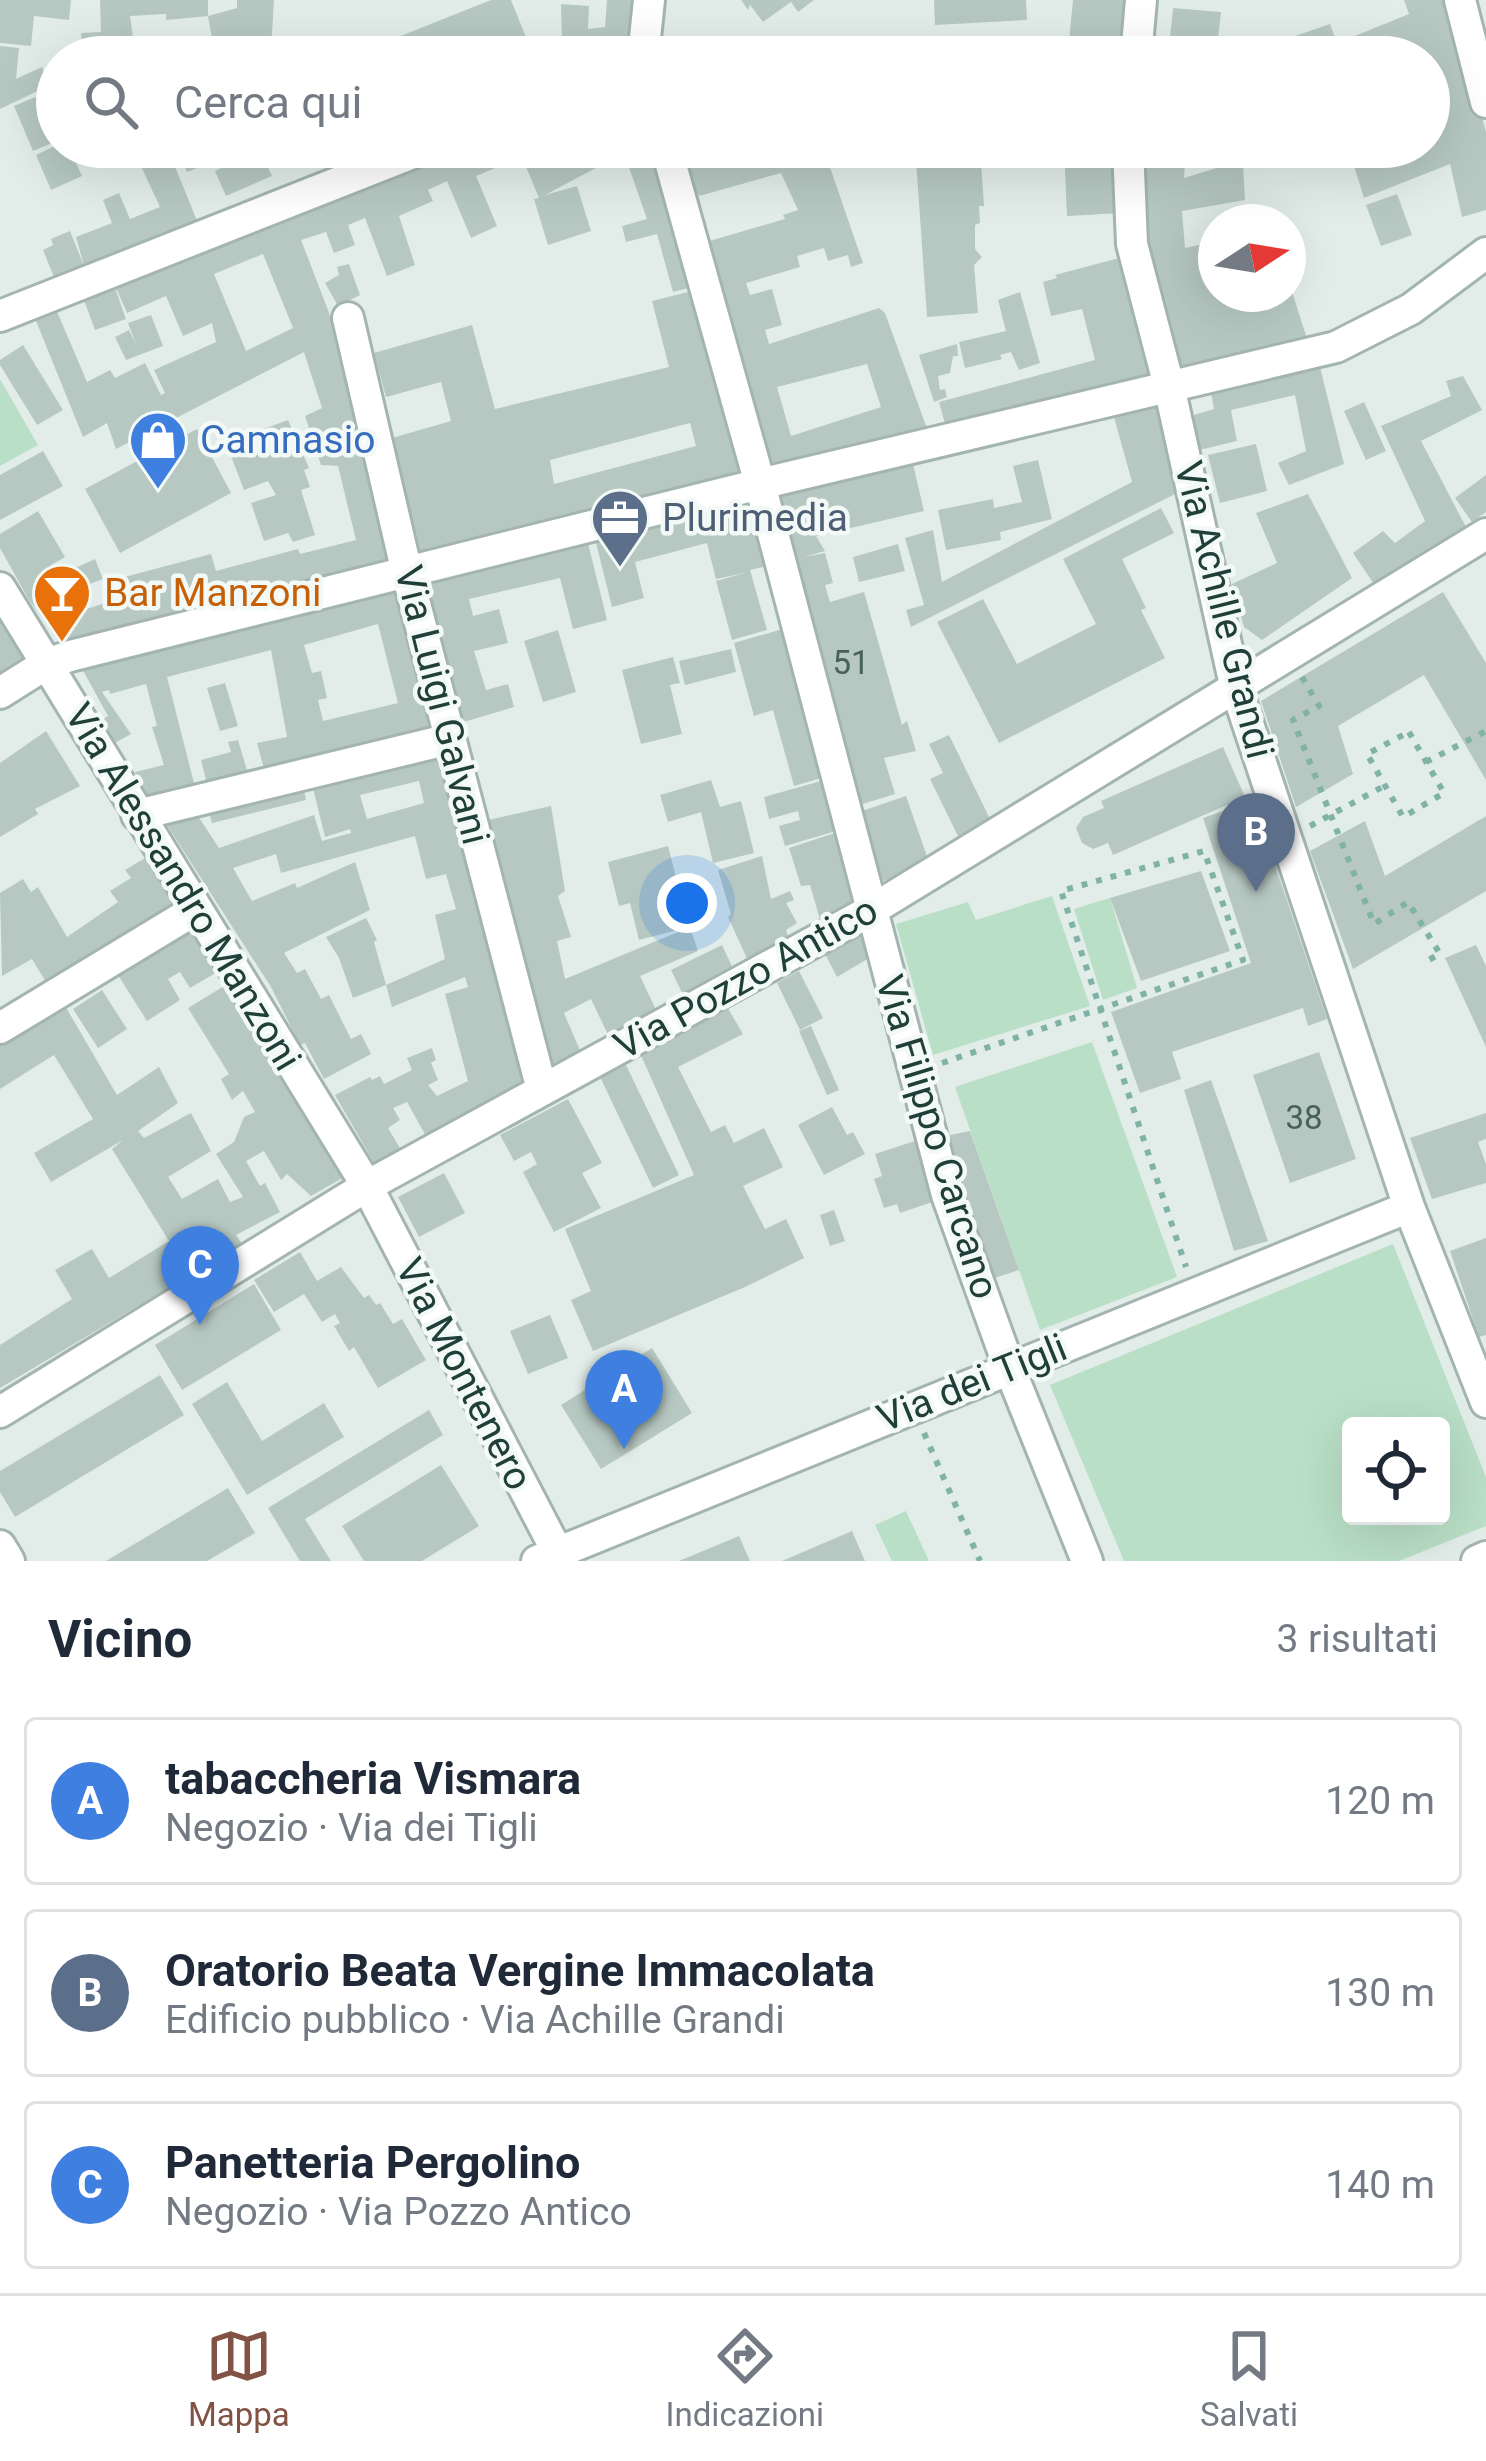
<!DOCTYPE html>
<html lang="it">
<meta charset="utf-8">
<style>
:root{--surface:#fff;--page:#f2f2f3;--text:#1f2937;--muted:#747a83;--line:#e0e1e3;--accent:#825344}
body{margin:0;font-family:Roboto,sans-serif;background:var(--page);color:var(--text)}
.controls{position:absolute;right:36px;bottom:36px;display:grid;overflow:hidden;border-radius:12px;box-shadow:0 12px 48px #0002}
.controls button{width:108px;height:108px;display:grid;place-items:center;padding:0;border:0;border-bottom:3px solid var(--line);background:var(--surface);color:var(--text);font:60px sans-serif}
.compass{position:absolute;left:1198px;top:204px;width:108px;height:108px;border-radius:50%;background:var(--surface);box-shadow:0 12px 48px #0002;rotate:78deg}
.you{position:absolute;left:687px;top:903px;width:42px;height:42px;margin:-30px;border:9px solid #fff;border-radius:50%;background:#1a73e8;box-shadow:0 0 0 18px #1a73e833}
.badge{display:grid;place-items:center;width:78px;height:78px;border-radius:50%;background:var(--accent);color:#fff;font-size:39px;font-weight:700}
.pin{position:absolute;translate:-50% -99px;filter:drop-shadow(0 3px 6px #0008)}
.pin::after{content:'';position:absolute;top:63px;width:42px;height:36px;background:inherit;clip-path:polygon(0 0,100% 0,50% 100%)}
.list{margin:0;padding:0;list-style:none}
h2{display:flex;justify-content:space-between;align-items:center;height:156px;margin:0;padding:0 48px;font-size:51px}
h2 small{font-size:39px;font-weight:400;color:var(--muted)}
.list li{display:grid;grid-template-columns:78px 1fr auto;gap:36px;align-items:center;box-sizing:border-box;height:168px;margin:0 24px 24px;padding:0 24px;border:3px solid var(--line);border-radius:12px}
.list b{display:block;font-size:45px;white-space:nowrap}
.list p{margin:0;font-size:39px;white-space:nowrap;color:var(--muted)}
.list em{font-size:39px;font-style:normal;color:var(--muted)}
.icon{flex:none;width:66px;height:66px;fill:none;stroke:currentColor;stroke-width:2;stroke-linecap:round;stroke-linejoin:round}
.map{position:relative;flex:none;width:1486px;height:1561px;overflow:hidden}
.search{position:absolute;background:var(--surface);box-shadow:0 12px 48px #0002;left:36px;right:36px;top:36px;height:132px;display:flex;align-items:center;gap:30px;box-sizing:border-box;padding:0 42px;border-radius:66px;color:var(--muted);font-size:45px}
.sheet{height:732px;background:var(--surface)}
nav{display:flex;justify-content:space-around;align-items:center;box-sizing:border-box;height:168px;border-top:3px solid var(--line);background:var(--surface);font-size:33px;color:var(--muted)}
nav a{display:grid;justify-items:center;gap:6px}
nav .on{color:var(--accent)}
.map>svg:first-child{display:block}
</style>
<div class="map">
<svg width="1486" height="1561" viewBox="0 0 1486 1561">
<rect width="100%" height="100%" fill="#e2ede9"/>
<!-- green -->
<path fill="#b9dfc6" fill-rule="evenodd" d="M0,379L38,445L0,466Z
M1052,896L1090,1006L933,1055L896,924L968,902L976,920Z
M1110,898L1137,988L1103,1000L1074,909Z
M1092,1042L1177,1277L1040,1330L955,1087Z
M1393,1244L1486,1477V1526L1399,1561H1124L1050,1385ZM1351,1426H1441V1516H1351Z
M906,1511L929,1561H892L875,1525Z"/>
<!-- building -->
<path fill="#b7c8c2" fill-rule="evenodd" d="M0,0H71L69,20L34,16L31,46L0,43Z
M100,0H208V16L166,20V14L130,16L135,52L83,56L81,33L101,32Z
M237,0H274L271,49L252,57H192L188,49L212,38L208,16L237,8Z
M491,0H511L532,52L520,57H348Z
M607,0H639L631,57H544L542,47L562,42L561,4L589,6L588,29L605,27Z
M741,0H814L798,12L791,2L763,22L750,5L748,10Z
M934,0H1026L1027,20L935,25Z
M1073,0H1128L1122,57H1059L1060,50L1068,51Z
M1404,0H1450L1486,132V210L1462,217L1450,164L1364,198L1348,147H1429V109L1441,104L1429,57H1357L1350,38L1409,14Z
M1173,8L1221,12L1216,57H1168Z
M1330,24L1342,57H1289L1283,40Z
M0,46L19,48L16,79L42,67L50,85L0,109Z
M57,88V141L33,151L14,106Z
M57,145L69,147L82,176L51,190L36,155Z
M132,147H167L200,228L56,282L43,250L53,245L51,239L70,231L84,266L76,237L112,223L103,200L119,193L130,219L160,207Z
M176,147H206L212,162L187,172Z
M221,147H270L275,159L266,163L272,176L226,196L215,171L228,165Z
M444,147H553L556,156L578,147H653L693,287L673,292L657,234L626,242L622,226L647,219L624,153L545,195L577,186L591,231L548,245L534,199L539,198L522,157L476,176L497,226L471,238L447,181L428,190L433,201L399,216L415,265L387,276L365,218L348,225L355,245L334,253L326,232L301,240L328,310L364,432L396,564L124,626L126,633L62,644L29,600L0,548V534L38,511L65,557L51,565L58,583L71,607L80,611L118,599L117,579L211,554L216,571L298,549L300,554L356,540L338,466L321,465L305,416L322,408L304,352L116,449L107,423L83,437L34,316L55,307L87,382L110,370L115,378L145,363L161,395L165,393L154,370L216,342L212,323L183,336L166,296L127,313L113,281ZM263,254L293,328L246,351L214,274Z
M678,147H823L863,263L851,267L848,255L828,261L824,248L797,256L800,267L746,283L750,295L772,289L782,325L765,330L769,344L879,308L885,313L929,434L785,474L761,461L706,242L785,219L783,215L798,210L781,173L699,196L686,175ZM867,364L881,407L791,436L777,387Z
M863,147H980L984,206H979L980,223L975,225V249L982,257L974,265L978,313L927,317L916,160L864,163Z
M1064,147H1118L1122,213L1067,216Z
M1142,147H1186L1184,178L1236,162L1243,165L1245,200L1182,211L1185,248L1216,241V294H1288L1289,282L1308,342L1178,376L1151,286L1137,190Z
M1232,147H1288V149L1236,162Z
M1397,194L1412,235L1381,246L1366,205Z
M1123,257L1154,379L947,431L939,402L1095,360L1082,309L1051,316L1043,282L1057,278L1055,275Z
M349,264L360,295L338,306L325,283L339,275L337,267Z
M112,279L126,319L95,330L81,292Z
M696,290L745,478L423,561L392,438L451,421L441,382L386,397L374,353L472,325L495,409L669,367L652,301ZM690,423L696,446L554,484L550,460Z
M1020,292L1040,363L1019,370L1011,352L1000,355L1002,359L965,368L959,342L1006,331L998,300Z
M151,315L163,346L126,360L115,337L129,330L136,344L128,323Z
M957,344L958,356H953L950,373L938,376L940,390L945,389L947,397L934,402L919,355Z
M23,345L63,410L37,425L0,365V360Z
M1318,359L1344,464L1289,485L1278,463L1306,451L1295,395L1231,410L1237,441L1195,451L1187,417L1214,409L1209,382Z
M1463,376L1482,410L1421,441L1467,529L1376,587L1353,553L1383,531L1395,543L1425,521L1381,426L1451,396L1446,381Z
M1162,395L1185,489L911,627L906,610L924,605L905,538L933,530L942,582L1132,482L1112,410Z
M1364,402L1386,451L1366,460L1344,411Z
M288,420L309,468L304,470L310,487L301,490L315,535L293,542L288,533L264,541L251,503L276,495L268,481L244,490L226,443Z
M197,429L231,493L120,553L85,489Z
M1256,444L1267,491L1220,503L1208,455Z
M43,451L63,486L0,520V475Z
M912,460L924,511L816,536L825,551L804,557L825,553L833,583L825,585L830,602L864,592L902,725L907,721L916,751L884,758L895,794L856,806L776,508L788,488Z
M1038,460L1052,519L1000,532L1001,540L946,550L938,510L993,499L994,508L1022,502L1013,466Z
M1486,475V512L1472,522L1455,498Z
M1308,494L1352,578L1262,640L1244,627L1232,584L1277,563L1256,513Z
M754,499L771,565L750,570L767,630L732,640L716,581L745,573L716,579L707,543L635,562L644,598L612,607L595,539Z
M1161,508L1174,533L1122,559L1146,608L1141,610L1165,658L999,743L937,622L983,599L1017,664L1096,624L1063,559Z
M587,539L607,620L573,629L560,578L469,599L473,616L499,609L508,643L474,651L486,690L508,684L514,707L460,723L425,581Z
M898,544L905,571L859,582L853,557Z
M95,559L103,579L71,591L62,574Z
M403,584L440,729L265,772L257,743L287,737L271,650L167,677L196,791L151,802L135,772L164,765L152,727L157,726L146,684L110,694L109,690L102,692L131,734L115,743L102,720L108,716L80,665ZM378,624L398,703L323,721L318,700L327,698L321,671L312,673L304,645Z
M1443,592L1486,663V780L1424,675L1338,726L1353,774L1296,807L1261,701Z
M0,603L28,648L23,665L0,679Z
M786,628L832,775L794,786L773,710L754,716L734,643Z
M558,630L576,692L543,702L524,641Z
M731,649L736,672L685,685L679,661Z
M673,657L680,683L670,685L682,734L641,744L622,670Z
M225,683L238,726L220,731L207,688Z
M46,731L80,786L35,809L38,814L0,837V763Z
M949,735L991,821L958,836L930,779L943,773L929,744Z
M238,740L249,777L208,788L201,760L231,752L228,742Z
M445,745L529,1079L426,1136L407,1102L393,1108L400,1120L388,1128L400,1148L374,1163L335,1095L370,1077L372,1080L380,1076L384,1084L412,1070L407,1058L432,1048L436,1060L431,1063L438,1080L428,1085L437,1096L468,1081L445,994L468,987L465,977L392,1007L386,985L353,998L339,958L326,937L366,918L377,940L374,942L386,985L445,959L435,915L456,909L446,874L426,879L415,836L281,873L276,854L233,868L252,901L295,883L297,888L355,862L370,910L284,953L297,973L305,969L321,999L329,995L351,1039L361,1034L371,1054L324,1079L305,1043L300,1045L271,987L163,819L194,810L219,848L314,815L322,841L351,833L350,829L325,837L311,780ZM419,781L424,803L367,819L360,795Z
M1223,747L1245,797L1113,855L1108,843L1093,849L1082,843L1076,828L1083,817L1104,808L1101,801Z
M828,779L843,829L785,846L779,826L800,820L798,811L769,819L764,797Z
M711,780L720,807L741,801L754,853L713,863L701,812L668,822L660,795Z
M303,785L306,800L212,823L208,808Z
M906,796L930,865L883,881L859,812Z
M551,806L565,891L558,896L571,937L557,941L565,979L690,927L698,951L640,976L659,1016L610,1039L591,999L564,1013L582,1055L549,1069L488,820Z
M1237,806L1241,820L1258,815L1327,1019L1308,1026L1303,1008L1172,1052L1181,1079L1140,1093L1111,1012L1251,963L1203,818Z
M1486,816V891L1353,969L1310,851L1365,821L1385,876Z
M841,831L860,899L821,923L810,885L801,886L789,848Z
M668,846L689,927L639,940L630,903L619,906L608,862Z
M152,854L181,900L46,982L32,959L2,976L0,893L23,879L31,892L38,887L67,937L118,902L110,891L131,878L125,870Z
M762,856L771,899L790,891L794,900L786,903L797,923L786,930L791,945L750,965L728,917L731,914L718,870Z
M1201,871L1230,951L1141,981L1110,898Z
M865,924L876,954L837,977L822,948Z
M185,932L199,938L219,971L190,988L180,972L168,979L180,1000L147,1021L118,975Z
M722,945L736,975L685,999L671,970Z
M1476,945L1486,966V1047L1445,958Z
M799,971L823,1018L800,1030L777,983Z
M234,980L351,1173L311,1196L287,1174L281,1180L264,1151L246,1161L260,1186L265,1183L280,1212L236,1235L242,1244L0,1388V1345L72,1299L55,1270L92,1249L109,1278L169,1241L112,1149L123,1140L51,1182L34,1153L93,1119L54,1055L0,1089V1044L64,1004L117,1095L159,1067L178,1103L138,1131L144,1138L191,1113L211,1151L168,1177L182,1199L218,1179L230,1202L243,1197L216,1154L234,1142L244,1117L255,1112L243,1091L232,1100L221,1079L229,1074L188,1008Z
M102,990L127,1029L98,1048L73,1009Z
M726,1005L743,1034L678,1067L711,1132L725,1125L734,1143L764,1128L783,1167L743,1186L765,1229L786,1219L804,1258L745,1287L593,1351L571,1300L591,1291L565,1229L694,1175L640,1053Z
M811,1026L839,1090L827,1095L799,1031Z
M1319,1052L1356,1159L1290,1183L1253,1075Z
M626,1065L679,1175L653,1188L600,1077Z
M1211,1080L1268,1241L1234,1251L1184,1090Z
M568,1099L602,1163L582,1173L601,1208L554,1232L523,1172L537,1164L531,1152L514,1161L500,1135Z
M832,1107L847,1135L853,1132L865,1154L824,1175L798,1125Z
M1486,1113V1139L1478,1142L1486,1164V1183L1432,1199L1410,1138Z
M970,1131L1019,1270L995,1278L959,1187L945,1136Z
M918,1140L938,1200L900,1213L897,1204L884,1208L874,1179L882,1176L875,1154Z
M444,1173L465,1213L419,1237L398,1197Z
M834,1210L845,1241L830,1246L820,1215Z
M1486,1238V1335L1479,1337L1450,1251Z
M300,1252L317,1281L341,1267L364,1298L369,1295L376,1305L380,1303L393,1324L402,1319L426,1360L378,1388L354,1347L349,1351L334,1326L340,1323L335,1314L322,1322L304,1294L274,1312L254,1280Z
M254,1284L281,1330L182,1390L155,1345Z
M550,1315L568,1358L528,1374L510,1331Z
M652,1348L692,1413L601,1469L561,1405Z
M160,1375L184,1415L15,1517L0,1492V1471Z
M227,1382L262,1441L324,1403L344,1437L247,1495L192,1404Z
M429,1410L443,1435L305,1519L331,1561H300L268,1508Z
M441,1465L479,1526L422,1561H364L342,1526Z
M228,1488L255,1533L207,1561H106Z
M852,1531L865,1561H782Z
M739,1536L750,1561H679Z"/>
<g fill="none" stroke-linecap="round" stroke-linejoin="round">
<!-- minor casing -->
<g stroke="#a4b5b1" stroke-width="36">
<path id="minor" d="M1460,0L1486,102
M643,57L649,0
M1136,57L1141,0
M666,147L760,484L947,1195L1009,1367L1087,1561
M1128,147L1132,244L1169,386L1235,685L1409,1207L1486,1402
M0,316L428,147
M348,318L407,573L542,1090
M0,588L367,1186L562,1561
M0,693L46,664L70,656L760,484L1336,347L1411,309L1486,253
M137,815L450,739
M0,1028L195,910
M0,1412L367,1186L870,911L1486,534
M0,1546L9,1561
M537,1561L1409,1207
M1477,1561L1486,1557"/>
</g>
<!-- path -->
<path stroke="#80b2a6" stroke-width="6" stroke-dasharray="6 9" stroke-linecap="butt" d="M1302,677L1319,706L1293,720L1374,924L1408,902L1440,954L1423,963
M1409,732L1444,793L1403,817L1367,754Z
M1426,762L1486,731
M1310,826L1386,785
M942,1063L1243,960L1204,851L1061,891L1186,1267
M924,1433L980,1561"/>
<!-- minor -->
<use href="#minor" stroke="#fff" stroke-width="30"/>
</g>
<!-- icons -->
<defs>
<g id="shop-pin" transform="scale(3)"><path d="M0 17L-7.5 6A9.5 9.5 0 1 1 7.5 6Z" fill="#3f7fe0" stroke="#f3f9f6"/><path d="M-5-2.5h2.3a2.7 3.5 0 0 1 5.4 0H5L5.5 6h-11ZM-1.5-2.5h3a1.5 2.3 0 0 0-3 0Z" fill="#fff"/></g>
<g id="office-pin" transform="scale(3)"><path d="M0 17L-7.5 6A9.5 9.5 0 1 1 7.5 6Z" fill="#5c6f8a" stroke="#f3f9f6"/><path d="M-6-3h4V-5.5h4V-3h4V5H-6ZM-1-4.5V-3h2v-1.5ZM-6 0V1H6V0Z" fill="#fff"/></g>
<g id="bar-pin" transform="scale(3)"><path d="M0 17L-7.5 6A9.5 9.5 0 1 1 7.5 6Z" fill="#e8710a" stroke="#f3f9f6"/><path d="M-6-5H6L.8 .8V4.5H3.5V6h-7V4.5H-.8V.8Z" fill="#fff"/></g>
</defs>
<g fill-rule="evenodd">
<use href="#shop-pin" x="158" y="440"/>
<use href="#office-pin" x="620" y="518"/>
<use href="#bar-pin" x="62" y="593"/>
</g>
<g text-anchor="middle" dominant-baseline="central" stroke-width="9" stroke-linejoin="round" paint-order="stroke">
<!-- number labels -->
<g font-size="33" fill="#46615b">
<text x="851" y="662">51</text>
<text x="1304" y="1117">38</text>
</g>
<!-- shop labels -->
<g font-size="39" fill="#366cbe" stroke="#f3f9f6" text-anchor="start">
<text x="200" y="440">Camnasio</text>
</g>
<!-- service labels -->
<g font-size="39" fill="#4e5e75" stroke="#f3f9f6" text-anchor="start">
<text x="662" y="518">Plurimedia</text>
</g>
<!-- food labels -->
<g font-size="39" fill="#c56008" stroke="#f3f9f6" text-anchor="start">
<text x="104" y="593">Bar Manzoni</text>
</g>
<!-- street labels -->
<g font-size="39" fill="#213f39" stroke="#f3f9f6">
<text transform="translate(1224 610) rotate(76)">Via Achille Grandi</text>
<text transform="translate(442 705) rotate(76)">Via Luigi Galvani</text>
<text transform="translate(183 887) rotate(59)">Via Alessandro Manzoni</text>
<text transform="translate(746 978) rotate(-29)">Via Pozzo Antico</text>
<text transform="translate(937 1137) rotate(73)">Via Filippo Carcano</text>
<text transform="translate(464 1374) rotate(63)">Via Montenero</text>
<text transform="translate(972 1383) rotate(-22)">Via dei Tigli</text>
</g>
</g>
</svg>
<div class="controls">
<button><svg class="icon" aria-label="locate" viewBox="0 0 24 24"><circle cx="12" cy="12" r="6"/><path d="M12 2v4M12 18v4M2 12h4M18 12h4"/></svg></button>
</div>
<svg class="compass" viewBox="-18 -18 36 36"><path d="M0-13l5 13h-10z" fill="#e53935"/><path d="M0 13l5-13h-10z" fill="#747a83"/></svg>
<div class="you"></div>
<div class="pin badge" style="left:624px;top:1449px;background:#3f7fe0">A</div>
<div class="pin badge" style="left:1256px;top:892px;background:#5c6f8a">B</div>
<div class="pin badge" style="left:200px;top:1325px;background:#3f7fe0">C</div>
<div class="search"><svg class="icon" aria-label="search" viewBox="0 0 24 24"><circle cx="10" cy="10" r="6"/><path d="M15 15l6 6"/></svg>Cerca qui</div>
</div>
<section class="sheet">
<h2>Vicino<small>3 risultati</small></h2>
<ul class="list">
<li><span class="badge" style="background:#3f7fe0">A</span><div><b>tabaccheria Vismara</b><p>Negozio · Via dei Tigli</p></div><em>120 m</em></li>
<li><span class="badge" style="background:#5c6f8a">B</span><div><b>Oratorio Beata Vergine Immacolata</b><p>Edificio pubblico · Via Achille Grandi</p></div><em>130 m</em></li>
<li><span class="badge" style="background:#3f7fe0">C</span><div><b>Panetteria Pergolino</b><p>Negozio · Via Pozzo Antico</p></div><em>140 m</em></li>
</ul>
</section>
<nav>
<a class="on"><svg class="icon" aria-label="map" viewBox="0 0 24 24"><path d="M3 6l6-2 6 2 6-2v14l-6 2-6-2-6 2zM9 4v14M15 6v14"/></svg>Mappa</a>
<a><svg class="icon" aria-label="directions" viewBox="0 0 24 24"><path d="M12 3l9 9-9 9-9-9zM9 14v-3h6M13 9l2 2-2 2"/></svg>Indicazioni</a>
<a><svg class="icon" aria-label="saved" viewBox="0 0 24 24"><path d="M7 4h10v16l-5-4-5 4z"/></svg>Salvati</a>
</nav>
